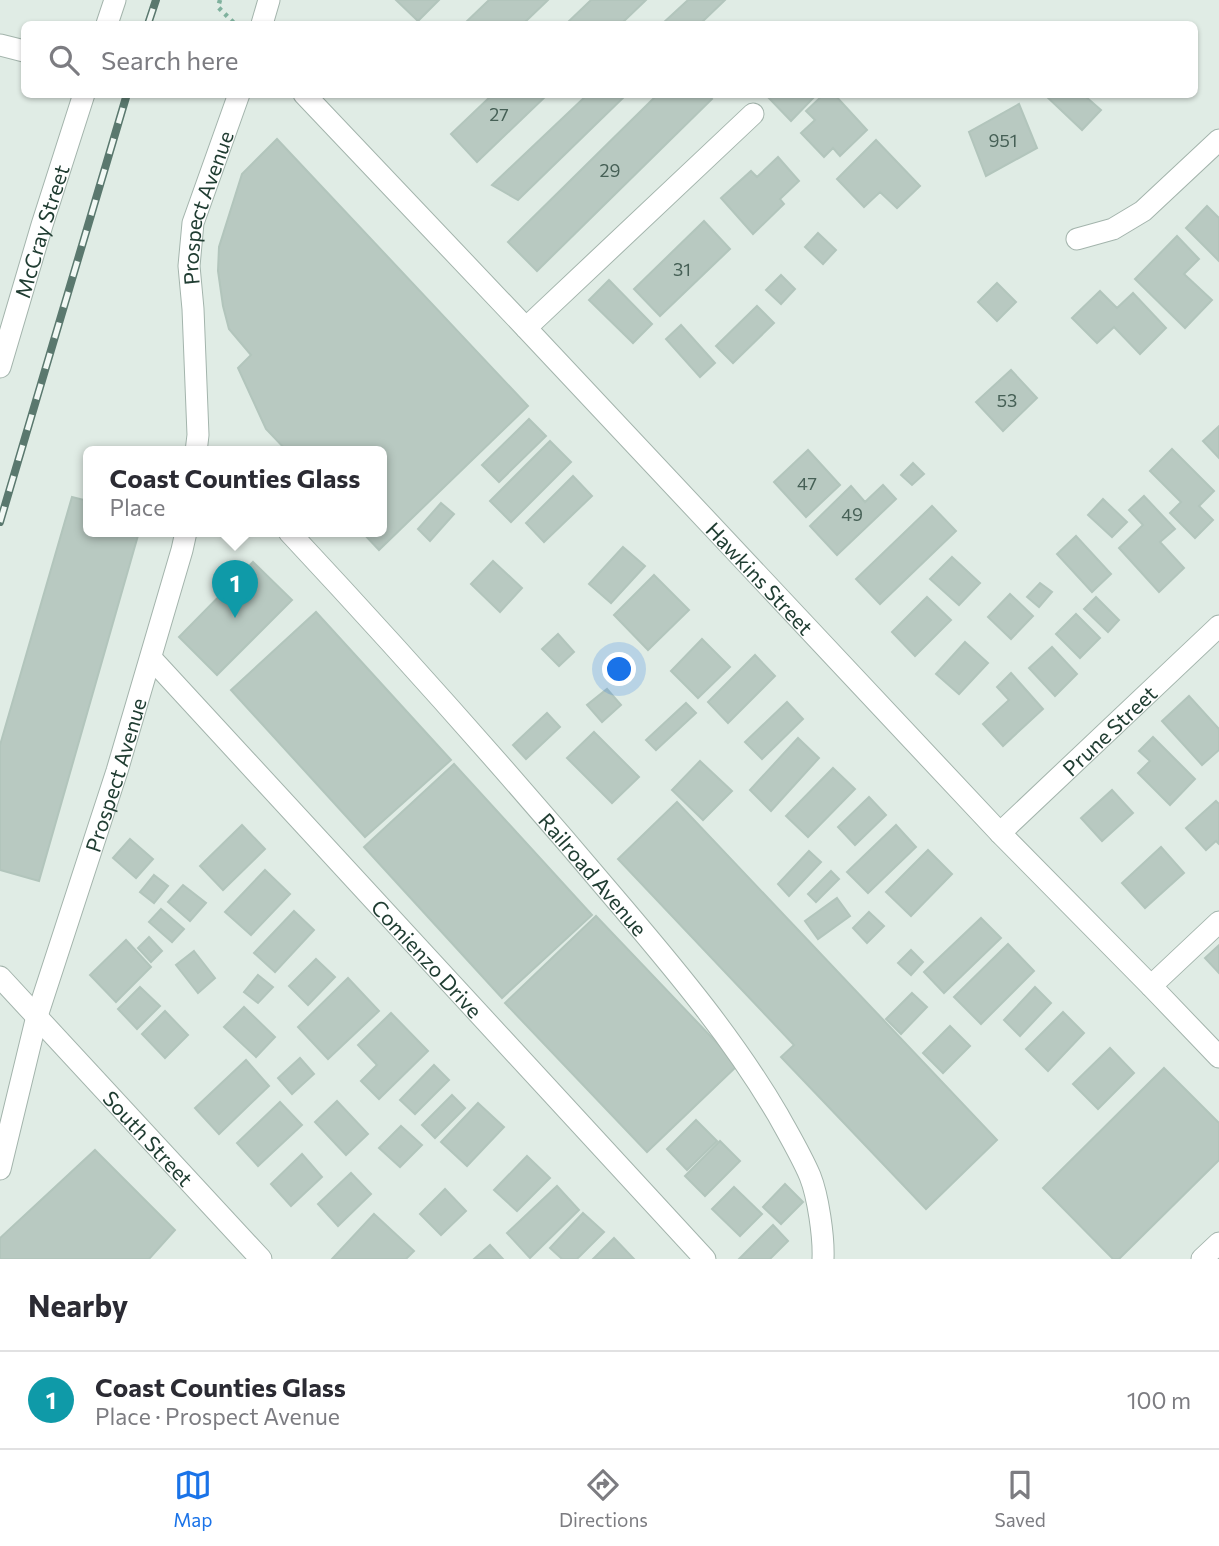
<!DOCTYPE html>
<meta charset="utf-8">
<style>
:root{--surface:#fff;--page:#f2f2f3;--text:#2b2b33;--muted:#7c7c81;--line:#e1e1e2;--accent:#1a73e8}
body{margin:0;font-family:Commissioner,sans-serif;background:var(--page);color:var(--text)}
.you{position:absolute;left:620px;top:670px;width:24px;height:24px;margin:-18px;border:5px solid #fff;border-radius:50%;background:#1a73e8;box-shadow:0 0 0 10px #1a73e833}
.badge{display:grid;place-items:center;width:46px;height:46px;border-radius:50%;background:var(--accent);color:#fff;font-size:23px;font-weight:700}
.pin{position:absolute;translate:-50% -58px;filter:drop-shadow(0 2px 4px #0008)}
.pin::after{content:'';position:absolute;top:37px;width:24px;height:21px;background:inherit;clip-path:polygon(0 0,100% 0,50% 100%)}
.popup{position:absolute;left:83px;top:446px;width:304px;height:91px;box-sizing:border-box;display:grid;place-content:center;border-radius:10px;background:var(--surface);filter:drop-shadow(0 2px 5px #0005);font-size:23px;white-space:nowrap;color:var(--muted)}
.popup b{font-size:26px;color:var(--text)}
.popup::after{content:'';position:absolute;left:50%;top:100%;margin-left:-14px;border:14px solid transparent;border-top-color:var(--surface)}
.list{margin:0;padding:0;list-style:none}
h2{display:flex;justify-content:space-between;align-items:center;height:91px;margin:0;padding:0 28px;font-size:30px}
h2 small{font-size:23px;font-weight:400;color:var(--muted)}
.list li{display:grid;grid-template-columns:46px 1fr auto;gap:21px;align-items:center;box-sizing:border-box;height:98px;padding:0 28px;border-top:2px solid var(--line)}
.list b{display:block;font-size:26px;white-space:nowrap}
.list p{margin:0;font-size:23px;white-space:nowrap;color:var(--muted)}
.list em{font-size:23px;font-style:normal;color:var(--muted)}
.icon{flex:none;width:38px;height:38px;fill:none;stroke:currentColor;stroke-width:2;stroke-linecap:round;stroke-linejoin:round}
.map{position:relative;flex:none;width:1219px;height:1259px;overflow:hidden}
.search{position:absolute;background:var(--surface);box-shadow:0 2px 5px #0004;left:21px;right:21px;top:21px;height:77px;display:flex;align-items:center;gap:18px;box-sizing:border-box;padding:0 24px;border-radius:10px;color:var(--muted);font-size:26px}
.sheet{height:189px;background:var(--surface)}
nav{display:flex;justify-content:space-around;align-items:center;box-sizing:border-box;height:98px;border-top:2px solid var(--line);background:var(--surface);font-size:19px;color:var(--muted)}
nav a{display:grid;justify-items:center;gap:4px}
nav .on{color:var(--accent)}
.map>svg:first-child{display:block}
</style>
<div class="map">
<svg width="1219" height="1259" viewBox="0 0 1219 1259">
<rect width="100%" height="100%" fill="#e0ece5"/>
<!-- building -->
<path fill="#b8c9c1" stroke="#b2c5bc" stroke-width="2" d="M396,0H439L418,21Z
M489,0H548L523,24H464Z
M591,0H646L621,24H566Z
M688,0H725L700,24H662Z
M493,94H548L477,162L451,134Z
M588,94H627L518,200L492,185Z
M658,94H708L712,99L537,271L508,242Z
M765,94H817L791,121Z
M824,94H834L867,130L840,156L833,148L824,157L801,133L815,120L806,111Z
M1044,94H1086L1085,96L1101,110L1082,130Z
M1019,104L1037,148L986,176L969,132Z
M277,139L528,406L379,550L362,532H382V452H288L266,429L238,368L251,355L229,329L223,306L218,271L219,247L242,174Z
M876,140L920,186L897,208L880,192L864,207L837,179Z
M778,157L799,181L780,199L784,204L753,234L721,198L751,171L757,177Z
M1207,206L1219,218V261L1186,228Z
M704,221L730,249L660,316L634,289Z
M818,233L836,250L823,264L805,247Z
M1177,236L1199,259L1184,274L1212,300L1185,328L1135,279Z
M781,275L795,289L781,304L766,290Z
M609,280L652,324L633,343L589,300Z
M997,283L1016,302L997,321L978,302Z
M1100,291L1117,308L1133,293L1166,328L1140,354L1114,327L1097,343L1072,318Z
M757,306L774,323L733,363L716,346Z
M681,325L715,363L700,377L666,339Z
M1011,370L1037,398L1003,431L976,402Z
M529,419L546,436L499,482L482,465Z
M1219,426V458L1203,441Z
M550,441L571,462L511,522L490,501Z
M1172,449L1214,491L1199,506L1213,520L1195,538L1170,513L1181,502L1150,471Z
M808,450L840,485L806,517L774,482Z
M913,463L924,474L912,485L901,475Z
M573,476L592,496L544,542L526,523Z
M883,485L896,499L837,555L810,526L851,486L865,502Z
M1144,496L1175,529L1160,542L1184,568L1159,592L1119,548L1143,525L1129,510Z
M72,497L88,501V532H139L39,881L0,870V745Z
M1103,499L1127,522L1112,537L1088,515Z
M441,503L454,514L430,541L418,529Z
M932,506L956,531L880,604L856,579Z
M1076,536L1111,574L1092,592L1057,554Z
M623,547L645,566L611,603L589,584Z
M952,557L980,583L959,605L930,579Z
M493,561L522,588L500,612L471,584Z
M253,562L292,600L217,675L179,637Z
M654,575L689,610L648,650L614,615Z
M1040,583L1052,592L1039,607L1027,597Z
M1010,594L1033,616L1011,639L988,617Z
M927,597L951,620L915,656L892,632Z
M1096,597L1119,620L1108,632L1084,609Z
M316,612L451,760L365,837L231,690Z
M1076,614L1100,638L1080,658L1056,634Z
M558,634L574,652L559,666L542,649Z
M702,639L730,667L698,698L671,671Z
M965,642L988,663L959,694L936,674Z
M1052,647L1077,674L1055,696L1029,668Z
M755,655L775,676L728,723L708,702Z
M1011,673L1043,709L1003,746L983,724L1009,700L997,687Z
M607,689L621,705L602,722L587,705Z
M1189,696L1219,729V750L1202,765L1162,721Z
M787,702L803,719L762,759L745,742Z
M686,703L696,713L656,750L646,740Z
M547,713L560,727L526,759L513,745Z
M594,732L639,777L612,803L567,758Z
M1153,737L1195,779L1170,805L1138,773L1150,761L1139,751Z
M798,738L819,758L771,811L750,790Z
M700,761L732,791L703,820L672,790Z
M454,764L592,915L502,998L364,847Z
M833,768L855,789L808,837L786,816Z
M1112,790L1133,813L1102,841L1081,818Z
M869,797L886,815L855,845L838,827Z
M1216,801L1219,804V844L1216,841L1206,850L1186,828Z
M677,802L997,1140L926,1209L781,1057L794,1045L618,859Z
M242,825L265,849L223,890L200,866Z
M896,825L916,847L868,893L847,872Z
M130,839L153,859L136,878L113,858Z
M1161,847L1184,873L1145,908L1122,883Z
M928,850L952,874L911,916L886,892Z
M809,851L821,862L789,896L778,884Z
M265,870L290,894L251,935L225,912Z
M831,871L839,879L816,902L808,894Z
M154,875L168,886L154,903L140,892Z
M183,885L206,903L190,921L168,902Z
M837,898L850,916L818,939L805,921Z
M161,909L184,929L172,942L149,922Z
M294,911L314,930L275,972L254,953Z
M869,912L884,926L867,943L853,928Z
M596,916L738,1065L647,1152L505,1003Z
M981,918L1001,938L944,993L924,972Z
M149,937L162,951L151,962L138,948Z
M126,940L151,967L116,1002L90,975Z
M1008,944L1034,971L981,1024L954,997Z
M1219,945V973L1205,958Z
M911,950L923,962L911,975L898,963Z
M194,951L215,978L198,993L176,965Z
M316,959L335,977L308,1005L289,986Z
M258,975L273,987L258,1003L244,992Z
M348,978L379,1011L328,1059L298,1027Z
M140,987L160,1006L137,1029L118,1009Z
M1035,987L1051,1003L1020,1036L1004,1020Z
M912,993L927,1007L901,1034L886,1019Z
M244,1007L275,1037L256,1057L224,1027Z
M165,1011L188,1035L165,1058L142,1034Z
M1063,1012L1084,1033L1048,1071L1026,1049Z
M391,1013L428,1051L379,1099L361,1081L377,1065L358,1045Z
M950,1026L970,1046L943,1073L923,1053Z
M1110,1048L1134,1073L1098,1109L1073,1084Z
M300,1058L314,1074L292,1094L278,1078Z
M246,1060L269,1086L219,1134L195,1108Z
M434,1065L449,1080L415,1114L400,1100Z
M1164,1068L1219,1123V1160L1119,1259H1113L1043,1188Z
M452,1095L465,1108L435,1138L422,1125Z
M337,1101L368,1134L346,1155L315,1122Z
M280,1102L302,1125L258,1166L237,1143Z
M478,1103L504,1127L467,1166L441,1142Z
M696,1120L717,1141L687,1170L667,1149Z
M401,1126L422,1145L400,1167L379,1148Z
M720,1141L740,1161L705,1196L685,1176Z
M95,1150L175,1230L149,1259H0V1238Z
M302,1154L322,1177L291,1206L271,1184Z
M527,1156L550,1178L517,1211L494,1190Z
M351,1173L371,1194L338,1226L318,1204Z
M785,1184L803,1202L781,1224L763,1207Z
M557,1186L579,1210L530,1258L507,1233Z
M734,1187L762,1214L740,1236L712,1209Z
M445,1189L466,1211L441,1235L420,1214Z
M583,1213L604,1232L577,1259H562L550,1248Z
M374,1214L414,1251L406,1259H332Z
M773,1225L788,1241L770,1259H739Z
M614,1238L634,1259H593Z
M490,1245L503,1259H474Z"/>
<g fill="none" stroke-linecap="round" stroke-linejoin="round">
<!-- minor casing -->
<g stroke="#a3b4ac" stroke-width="23">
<g id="minor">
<path d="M107,24L115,0"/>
<path d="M262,24L269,0"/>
<path d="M0,45L24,51"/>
<path id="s1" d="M304,94L526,328L1000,833L1151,986L1219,1057"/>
<path d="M1077,239L1113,229L1143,211L1219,140"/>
<path d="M526,328L753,114"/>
<path id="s2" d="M0,367L42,225L84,94"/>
<path id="s3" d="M196,452L198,435L193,309L189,266L193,223L239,94"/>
<path id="s4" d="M289,532C403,654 515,780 623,908C679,974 734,1040 778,1115C789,1135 801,1155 810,1176C818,1196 824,1237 823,1259"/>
<path id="s5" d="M151,658L705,1259"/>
<path id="s6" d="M1000,833L1219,626"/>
<path id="s7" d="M0,977L261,1259"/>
<path d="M1151,986L1219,922"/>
<path id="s8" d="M0,1169L37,1016L117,771L182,550L186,532"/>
<path d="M1202,1259L1219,1243"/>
</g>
</g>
<!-- path -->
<path stroke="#7fb19d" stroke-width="4.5" stroke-dasharray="3.5 5" stroke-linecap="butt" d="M220,0L218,7L235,24"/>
<!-- minor -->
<use href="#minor" stroke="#fff" stroke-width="21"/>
<!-- rail casing -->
<g stroke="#5a786e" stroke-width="8">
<path id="rail" d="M148,24L156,0
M0,522L127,94"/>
</g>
<!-- rail -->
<use href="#rail" stroke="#f1f8f4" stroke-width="5" stroke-dasharray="16" stroke-linecap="butt"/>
</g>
<g text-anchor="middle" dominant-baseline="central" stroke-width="7" stroke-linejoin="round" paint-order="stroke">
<!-- number labels -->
<g font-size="18" fill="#466056">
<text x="499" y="114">27</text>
<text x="1003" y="140">951</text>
<text x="610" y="170">29</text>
<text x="682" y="269">31</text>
<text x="1007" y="400">53</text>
<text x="807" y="483">47</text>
<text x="852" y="514">49</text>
</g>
<!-- street labels -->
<g font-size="21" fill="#203d32" stroke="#f1f8f4">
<text stroke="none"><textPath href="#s3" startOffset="247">Prospect Avenue</textPath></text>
<text stroke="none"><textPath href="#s2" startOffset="142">McCray Street</textPath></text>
<text stroke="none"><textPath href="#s1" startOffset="665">Hawkins Street</textPath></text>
<text stroke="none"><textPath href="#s6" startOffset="150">Prune Street</textPath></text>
<text stroke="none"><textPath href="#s8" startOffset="411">Prospect Avenue</textPath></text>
<text stroke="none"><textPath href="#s4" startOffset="458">Railroad Avenue</textPath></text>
<text stroke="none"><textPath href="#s5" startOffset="408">Comienzo Drive</textPath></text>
<text stroke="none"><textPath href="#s7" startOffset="219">South Street</textPath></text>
</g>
</g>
</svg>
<div class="you"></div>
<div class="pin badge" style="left:235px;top:618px;background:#0f9aa8">1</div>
<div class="popup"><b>Coast Counties Glass</b>Place</div>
<div class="search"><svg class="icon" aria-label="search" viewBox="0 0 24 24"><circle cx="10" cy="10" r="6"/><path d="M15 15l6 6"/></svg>Search here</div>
</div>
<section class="sheet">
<h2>Nearby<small></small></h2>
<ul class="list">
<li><span class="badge" style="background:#0f9aa8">1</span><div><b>Coast Counties Glass</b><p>Place · Prospect Avenue</p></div><em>100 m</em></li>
</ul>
</section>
<nav>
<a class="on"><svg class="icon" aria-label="map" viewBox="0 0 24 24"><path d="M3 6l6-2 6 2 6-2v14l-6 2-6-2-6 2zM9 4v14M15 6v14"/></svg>Map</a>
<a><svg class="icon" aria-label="directions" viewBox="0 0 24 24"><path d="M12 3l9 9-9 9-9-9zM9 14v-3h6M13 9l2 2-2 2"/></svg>Directions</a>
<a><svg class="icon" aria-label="saved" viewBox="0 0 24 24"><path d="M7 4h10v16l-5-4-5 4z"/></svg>Saved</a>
</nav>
